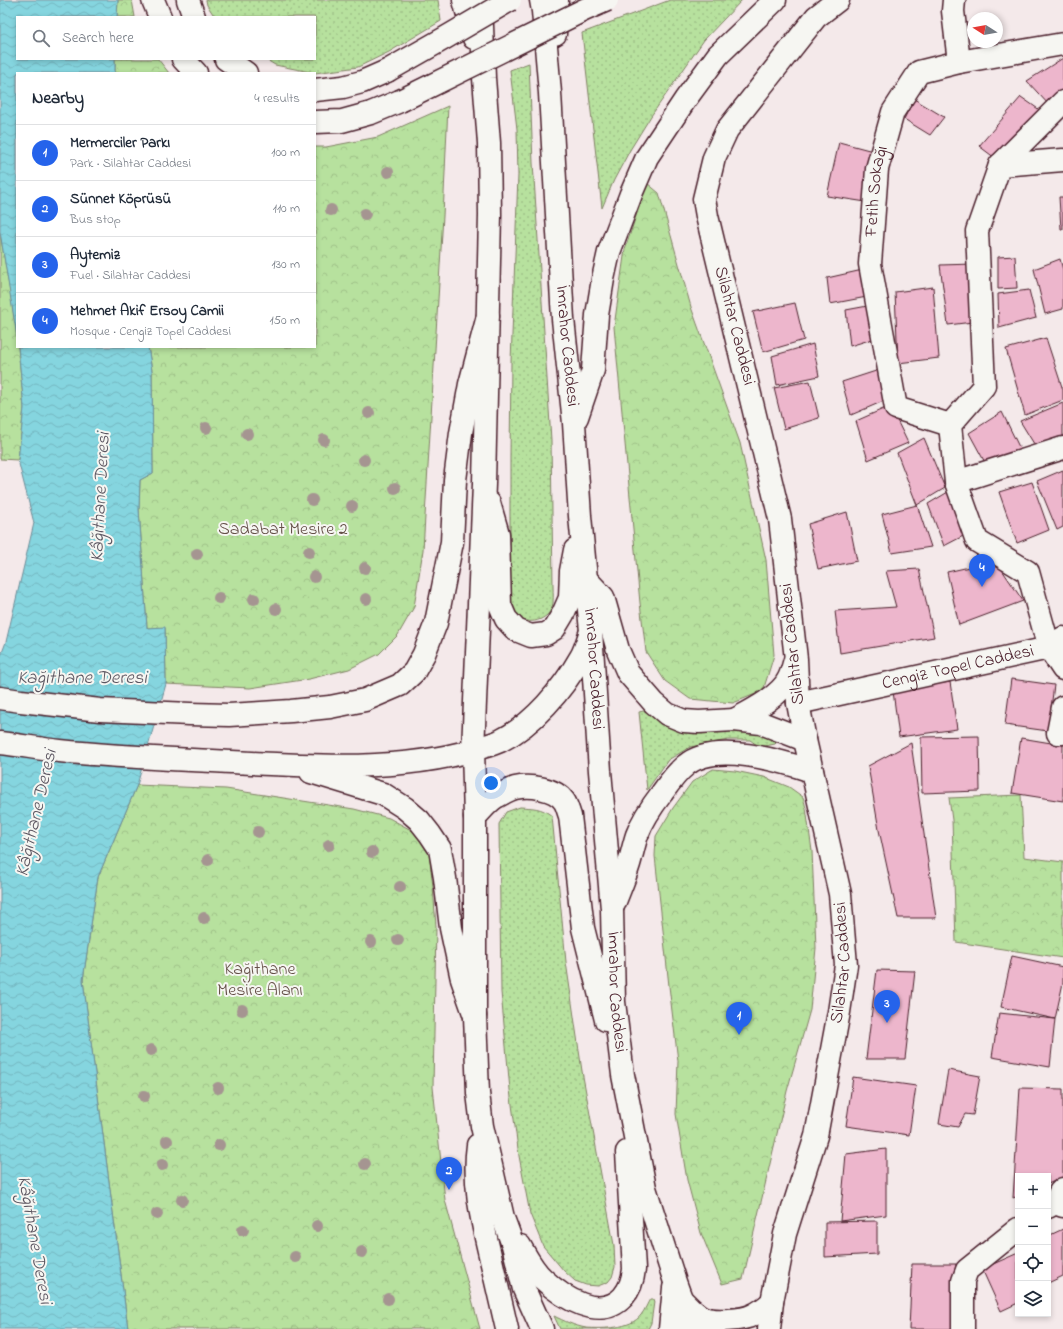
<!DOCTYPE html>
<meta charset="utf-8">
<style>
:root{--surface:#fff;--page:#f2f2f3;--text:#1f2937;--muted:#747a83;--line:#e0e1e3;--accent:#2563eb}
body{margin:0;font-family:"Indie Flower",sans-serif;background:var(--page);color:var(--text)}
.controls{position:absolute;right:12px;bottom:12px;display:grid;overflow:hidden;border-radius:0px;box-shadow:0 2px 6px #0003}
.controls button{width:36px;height:36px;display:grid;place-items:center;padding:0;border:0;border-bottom:1px solid var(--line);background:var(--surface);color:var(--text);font:20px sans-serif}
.compass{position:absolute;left:967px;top:12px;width:36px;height:36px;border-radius:50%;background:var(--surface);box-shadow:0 2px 6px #0003;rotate:281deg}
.you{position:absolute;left:491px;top:783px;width:14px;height:14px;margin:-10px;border:3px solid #fff;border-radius:50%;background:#1a73e8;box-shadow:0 0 0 6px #1a73e833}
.badge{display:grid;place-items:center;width:26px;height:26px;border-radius:50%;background:var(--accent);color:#fff;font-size:13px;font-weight:700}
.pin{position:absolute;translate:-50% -33px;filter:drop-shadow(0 1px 2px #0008)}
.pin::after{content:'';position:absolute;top:21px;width:14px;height:12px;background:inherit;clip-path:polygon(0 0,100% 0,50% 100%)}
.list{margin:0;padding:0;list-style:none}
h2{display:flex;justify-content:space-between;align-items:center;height:52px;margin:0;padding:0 16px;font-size:17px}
h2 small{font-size:13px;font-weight:400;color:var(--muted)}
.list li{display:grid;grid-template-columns:26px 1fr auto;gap:12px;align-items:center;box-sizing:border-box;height:56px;padding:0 16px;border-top:1px solid var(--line)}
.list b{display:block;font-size:15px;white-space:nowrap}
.list p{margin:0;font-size:13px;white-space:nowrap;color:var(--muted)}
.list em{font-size:13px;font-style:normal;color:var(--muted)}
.icon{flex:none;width:22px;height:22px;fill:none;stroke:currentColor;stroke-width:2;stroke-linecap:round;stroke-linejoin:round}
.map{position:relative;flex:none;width:1063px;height:1329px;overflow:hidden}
.search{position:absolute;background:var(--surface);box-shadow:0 2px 6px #0003;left:16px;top:16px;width:300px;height:44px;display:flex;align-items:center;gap:10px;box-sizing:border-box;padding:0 14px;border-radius:0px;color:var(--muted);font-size:15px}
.panel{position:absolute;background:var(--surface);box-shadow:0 2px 6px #0003;left:16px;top:72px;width:300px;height:276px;border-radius:0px}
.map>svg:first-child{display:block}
</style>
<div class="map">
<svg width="1063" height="1329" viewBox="0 0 1063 1329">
<defs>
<pattern id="grass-dots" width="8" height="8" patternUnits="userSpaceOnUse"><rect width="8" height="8" fill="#b7e19e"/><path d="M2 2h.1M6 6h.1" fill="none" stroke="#9fc188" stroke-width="1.8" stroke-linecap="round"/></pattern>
<pattern id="park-crowns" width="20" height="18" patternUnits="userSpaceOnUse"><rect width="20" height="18" fill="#b7e19e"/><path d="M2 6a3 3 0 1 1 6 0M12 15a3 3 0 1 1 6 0" fill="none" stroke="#9fc188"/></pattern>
<pattern id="water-waves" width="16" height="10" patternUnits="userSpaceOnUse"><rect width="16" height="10" fill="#85d5df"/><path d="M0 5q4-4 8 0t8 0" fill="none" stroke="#74b6c0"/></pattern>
</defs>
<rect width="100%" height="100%" fill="#f4e9ea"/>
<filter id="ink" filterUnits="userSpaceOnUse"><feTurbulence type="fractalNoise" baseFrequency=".025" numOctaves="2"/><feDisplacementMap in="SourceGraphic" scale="8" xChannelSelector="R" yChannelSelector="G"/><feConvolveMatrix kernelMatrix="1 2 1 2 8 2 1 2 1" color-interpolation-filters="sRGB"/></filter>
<g filter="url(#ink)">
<!-- grass -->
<path fill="url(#grass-dots)" stroke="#808064" d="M206,0H438L441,21L389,52L358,67L315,73L275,65L265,59H315V17H215L207,5Z
M670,0H742L704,40L651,116L630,150L614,180L602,208L582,33Z
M529,63L533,163L551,440L553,586C553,593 554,602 552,608C546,622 524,627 515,613C512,609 511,600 510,595V457L511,362L518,175L517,129L510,70Z
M648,710L723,730L751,732L777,737L778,741L775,744L765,746L757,745L750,740H728L690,747L668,760L647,790L639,712Z
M520,807C533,808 541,807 552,816L566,962L582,1071L614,1245L615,1267L612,1277L608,1282L598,1286L586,1285L575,1281L564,1271L543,1246L530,1214L519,1156L510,1090L501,992L499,824L506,812Z
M650,1299H653L654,1302L651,1323L648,1329H560L554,1316C564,1321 575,1326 586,1328C602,1329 631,1329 641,1315C645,1310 647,1304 650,1299Z"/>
<!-- park -->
<path fill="url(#park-crowns)" stroke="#808064" d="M118,0H132L135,17H117Z
M115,59H158L169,73H115Z
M448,106L443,216L423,550L414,607L398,635L379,654L349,669L309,679L250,688L166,684L165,628H147L139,509L140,480L153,473L152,371L148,347H315V147H326L378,137Z
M647,183L659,193L691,307L740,443L766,560L774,655L763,691L733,703L690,699L665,681L646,652L640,603L614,327L625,249Z
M0,232L16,328L17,347H18L24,408L18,460L0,459Z
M713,769L735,771L764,777L789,787L803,797L806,808L812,851L816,948L810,1010L787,1091L743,1279L722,1284L701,1233L687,1180L676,1114L678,1061L669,986L655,856L656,836L673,808L692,782Z
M137,785L226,789L354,809L389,818L413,831L429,852L433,887L436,926L433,1087L445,1200L480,1329H128L83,980L98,877Z
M1021,795L1024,857L1063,862V958L956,942L952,820L949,798Z"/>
<!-- water -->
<path fill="url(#water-waves)" stroke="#6d8c97" d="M0,0H118L117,17H17V59H115V73H17V337L0,232Z
M18,347H148L152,371L153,473L140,480L139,509L147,628L165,627L166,684L137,785L98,877L83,980L128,1329H0V658L6,642L34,523L18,460L24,408Z"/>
<!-- building -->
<path fill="#edb6cc" stroke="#4a1f2b" d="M1063,58V90L1049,105L1027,81Z
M1021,97L1044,113L999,161L979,146Z
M914,99L944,117L930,135L904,119Z
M839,142L873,151L866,202L827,196Z
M1059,197H1063V229H1061Z
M1015,256L1017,288L998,289V257Z
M1060,259L1063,270V309L1045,314L1034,269Z
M974,264L981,321L948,325L940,265Z
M867,269L872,296L830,304L827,278Z
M933,287L939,358L898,363L895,292Z
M1029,290L1036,318L999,328L998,294Z
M795,303L804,340L763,352L753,312Z
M873,305L879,337L850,346L846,310Z
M1046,338L1063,390V400L1025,415L1006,349Z
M813,344L819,376L777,385L772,356Z
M879,370L886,400L851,415L842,382Z
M810,381L819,418L784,429L774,388Z
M1063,403V444L1039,452L1020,421Z
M890,406L908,443L868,460L856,421Z
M1002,412L1020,449L988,468L969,433Z
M924,438L945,488L917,505L897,453Z
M1063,470V527L1057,530L1037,481Z
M1032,482L1049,530L1017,543L999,492Z
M948,492L967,534L944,546L928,504Z
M917,505L931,547L892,553L882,514Z
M847,512L857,561L818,569L808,524Z
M996,561L1023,601L959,625L947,572Z
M919,569L934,637L840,653L835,611L896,607L886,571Z
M1011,679L1054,685L1048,731L1005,725Z
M950,682L957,729L899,737L893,691Z
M979,736L980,791L922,793L921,737Z
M1021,738L1063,745V801L1012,793Z
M911,743L936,918H898L879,830L868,766Z
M1012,956L1063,967V983L1055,1019L1001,1007Z
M877,970L915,971L905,1059H866Z
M999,1013L1055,1019L1050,1067L992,1057Z
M948,1070L980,1076L973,1115L965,1114L958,1127L939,1124Z
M853,1077L916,1086L909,1135L846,1126Z
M1020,1088L1063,1089V1177L1048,1184V1176H1018V1196L1013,1198Z
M886,1149V1215L840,1221L846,1154Z
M877,1221V1254L825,1257V1222Z
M1063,1229V1276L1048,1283V1236Z
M1018,1253V1303L1001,1311L982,1269Z
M912,1264H956L954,1329H909Z"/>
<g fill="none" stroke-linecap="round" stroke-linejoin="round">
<!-- minor casing -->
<g stroke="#4a1f2b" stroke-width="25">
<g id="minor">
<path d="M954,0L953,11L959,62"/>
<path d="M1063,160L1000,165L977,231L984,386L950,425L956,482L977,541L1028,572L1049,648L1063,669"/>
<path d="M1000,165L1063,102"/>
<path id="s1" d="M950,425L896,408L870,264L877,169L893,112L919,72L959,62L1063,44"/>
<path d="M956,482L1063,448"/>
<path id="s2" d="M798,703L1049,648L1063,638"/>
<path d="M1063,707L1058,733H1063"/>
<path d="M1055,1203L1060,1192L1063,1189"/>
</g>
</g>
<!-- major casing -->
<g stroke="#4a1f2b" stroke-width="25">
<g id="major">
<path d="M153,0L160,17"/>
<path d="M188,0L194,17"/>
<path d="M464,0L474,38"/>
<path d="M481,0L484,78L489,143L490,215L484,484L473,750L475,817V1016L478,1093L482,1126L503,1218L513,1245L524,1289L542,1329"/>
<path id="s3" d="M541,0L543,11L550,93L563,319L574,423L580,516L591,631L600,771L612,909L614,1002L623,1075L645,1188L675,1282L692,1329"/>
<path d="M555,34L557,0"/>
<path d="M183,59L196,73"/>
<path d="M226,59L246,73"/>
<path d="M315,90L343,87L362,82L387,71"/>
<path d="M315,122L342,121L371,113L400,101"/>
<path d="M577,417L593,370L597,315L603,279L609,252L631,194L647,157L685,100L718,55L775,0"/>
<path d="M489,503L498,534L500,605L506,619L516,630L531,636L546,634L554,629L563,614L570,598L571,571L575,550"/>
<path d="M586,579L603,597L618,650L628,673L654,703L667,714L684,721L699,722L734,720L761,723L805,740"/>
<path d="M734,720C751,711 781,696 789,678C792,672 793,666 795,660"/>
<path d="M473,750C482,747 491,745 500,741C533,725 563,689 581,657C585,650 587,642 590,634"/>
<path d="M475,817C482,810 488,802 496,797C502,794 508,790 515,788C530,785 555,788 564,801C567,805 568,811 570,816L583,928L606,1020"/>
<path d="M614,904C619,891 625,877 629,864C632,854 634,844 637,835C643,819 652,806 662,793C669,783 677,772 686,765C714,741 781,761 812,771"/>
<path d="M478,1145C473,1180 481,1217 489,1251C495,1277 501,1303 507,1329"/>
<path d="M1048,1207L1055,1203L1063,1206"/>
<path d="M520,1246C527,1258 533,1270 543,1279C562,1297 600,1322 623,1297C630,1289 633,1280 634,1269L627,1152"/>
<path d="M682,1300C689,1307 696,1315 704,1318C714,1322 744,1320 753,1315C760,1312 766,1307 772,1302"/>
<path d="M670,1329L674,1288"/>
<path id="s4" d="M769,1329L772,1302L785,1234L816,1136L839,1012L846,965L840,894L805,740L798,703L796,659L780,519L707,216L704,199L714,158L727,130L816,17L838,0"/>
<path d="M963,1329V1281L967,1270L1018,1229"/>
</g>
</g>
<!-- highway casing -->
<g stroke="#4a1f2b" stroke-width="25">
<path id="highway" d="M0,698L21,701L100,710L190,714L229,715L291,711L330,707L365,700L400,685L414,672L424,654L436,623L452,542L455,480L461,433L470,384L488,316
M0,743C20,745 40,749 60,751C117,757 175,759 232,762C309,766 399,772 473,750
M311,772L383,794L405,808L419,820L430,834L440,849L445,878L451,928L462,979L475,1016"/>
</g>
<!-- minor -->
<use href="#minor" stroke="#f6f6f2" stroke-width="22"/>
<!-- major -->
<use href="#major" stroke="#f6f6f2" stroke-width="22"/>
<!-- highway -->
<use href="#highway" stroke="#f6f6f2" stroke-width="22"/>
<!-- major-bridge casing -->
<g stroke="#4a1f2b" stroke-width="25" stroke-linecap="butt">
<path id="major-bridge" d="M387,71L445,38L510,0
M400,101L584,10L607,0"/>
</g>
<!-- major-bridge -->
<use href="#major-bridge" stroke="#f6f6f2" stroke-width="22"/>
</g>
<!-- trees -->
<g fill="#a59591">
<circle cx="388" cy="172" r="6"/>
<circle cx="331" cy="210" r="6"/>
<circle cx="365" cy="214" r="6"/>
<circle cx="369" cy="413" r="6"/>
<circle cx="206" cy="428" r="6"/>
<circle cx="247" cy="434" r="6"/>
<circle cx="324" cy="440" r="6"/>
<circle cx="364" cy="460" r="6"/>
<circle cx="395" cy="488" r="6"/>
<circle cx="312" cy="500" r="6"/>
<circle cx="352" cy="506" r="6"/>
<circle cx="309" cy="552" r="6"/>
<circle cx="197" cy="554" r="6"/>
<circle cx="365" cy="568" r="6"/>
<circle cx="314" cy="577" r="6"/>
<circle cx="219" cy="598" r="6"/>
<circle cx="254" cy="599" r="6"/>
<circle cx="366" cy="599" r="6"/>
<circle cx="276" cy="609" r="6"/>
<circle cx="258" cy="832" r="6"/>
<circle cx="329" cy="845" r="6"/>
<circle cx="372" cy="852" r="6"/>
<circle cx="208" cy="860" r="6"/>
<circle cx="400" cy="887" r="6"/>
<circle cx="204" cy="918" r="6"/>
<circle cx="398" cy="940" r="6"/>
<circle cx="371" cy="942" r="6"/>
<circle cx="242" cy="1010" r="6"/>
<circle cx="151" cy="1050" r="6"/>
<circle cx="218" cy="1088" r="6"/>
<circle cx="144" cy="1096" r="6"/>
<circle cx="167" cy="1141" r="6"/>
<circle cx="219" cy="1145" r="6"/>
<circle cx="365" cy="1164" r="6"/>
<circle cx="162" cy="1165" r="6"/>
<circle cx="182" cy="1200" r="6"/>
<circle cx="157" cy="1214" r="6"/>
<circle cx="317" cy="1226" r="6"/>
<circle cx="243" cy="1230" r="6"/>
<circle cx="362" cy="1252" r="6"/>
<circle cx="295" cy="1257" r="6"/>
<circle cx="388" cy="1299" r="6"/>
</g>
</g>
<g text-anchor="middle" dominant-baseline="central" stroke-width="4" stroke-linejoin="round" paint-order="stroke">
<!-- street labels -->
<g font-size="18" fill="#4a1f2b" stroke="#f6f6f2">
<text stroke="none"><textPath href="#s1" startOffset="276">Fetih Sokağı</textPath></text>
<text transform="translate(734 326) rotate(76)">Silahtar Caddesi</text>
<text stroke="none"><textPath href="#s3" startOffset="347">İmrahor Caddesi</textPath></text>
<text transform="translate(793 644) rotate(-96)">Silahtar Caddesi</text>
<text stroke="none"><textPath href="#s2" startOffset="164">Cengiz Topel Caddesi</textPath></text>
<text stroke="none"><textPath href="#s3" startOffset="671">İmrahor Caddesi</textPath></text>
<text stroke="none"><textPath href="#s4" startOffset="375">Silahtar Caddesi</textPath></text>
<text stroke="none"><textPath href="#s3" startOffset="995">İmrahor Caddesi</textPath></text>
</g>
<!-- park labels -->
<g font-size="18" fill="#655048" stroke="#f6f6f2">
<text x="283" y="530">Sadabat Mesire 2</text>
<text x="260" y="970">Kağıthane<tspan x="260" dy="21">Mesire Alanı</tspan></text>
</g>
<!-- water labels -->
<g font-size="19" font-style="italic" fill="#5c5661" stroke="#f6f6f2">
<text transform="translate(101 497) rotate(-87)">Kâğıthane Deresi</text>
<text x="82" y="678">Kağıthane Deresi</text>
<text transform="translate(37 813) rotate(-77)">Kâğıthane Deresi</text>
<text transform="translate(34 1240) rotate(80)">Kâğıthane Deresi</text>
</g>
</g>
</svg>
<div class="controls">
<button>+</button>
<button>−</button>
<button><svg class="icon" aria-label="locate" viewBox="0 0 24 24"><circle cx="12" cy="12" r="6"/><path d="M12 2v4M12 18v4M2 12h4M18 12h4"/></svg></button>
<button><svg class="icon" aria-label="layers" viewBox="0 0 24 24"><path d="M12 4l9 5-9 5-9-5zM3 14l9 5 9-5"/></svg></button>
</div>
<svg class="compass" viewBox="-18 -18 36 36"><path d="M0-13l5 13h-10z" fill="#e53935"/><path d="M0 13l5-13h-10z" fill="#747a83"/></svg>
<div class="you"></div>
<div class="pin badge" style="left:739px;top:1035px">1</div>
<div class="pin badge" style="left:449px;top:1190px">2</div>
<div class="pin badge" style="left:887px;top:1023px">3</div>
<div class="pin badge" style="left:982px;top:587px">4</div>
<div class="search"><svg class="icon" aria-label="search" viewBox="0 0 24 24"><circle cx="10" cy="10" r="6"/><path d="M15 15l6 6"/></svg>Search here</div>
<section class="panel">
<h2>Nearby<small>4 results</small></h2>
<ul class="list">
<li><span class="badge">1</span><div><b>Mermerciler Parkı</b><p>Park · Silahtar Caddesi</p></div><em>100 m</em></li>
<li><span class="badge">2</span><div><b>Sünnet Köprüsü</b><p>Bus stop</p></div><em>110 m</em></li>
<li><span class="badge">3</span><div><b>Aytemiz</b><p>Fuel · Silahtar Caddesi</p></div><em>130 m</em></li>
<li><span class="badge">4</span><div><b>Mehmet Akif Ersoy Camii</b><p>Mosque · Cengiz Topel Caddesi</p></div><em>150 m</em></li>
</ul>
</section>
</div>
